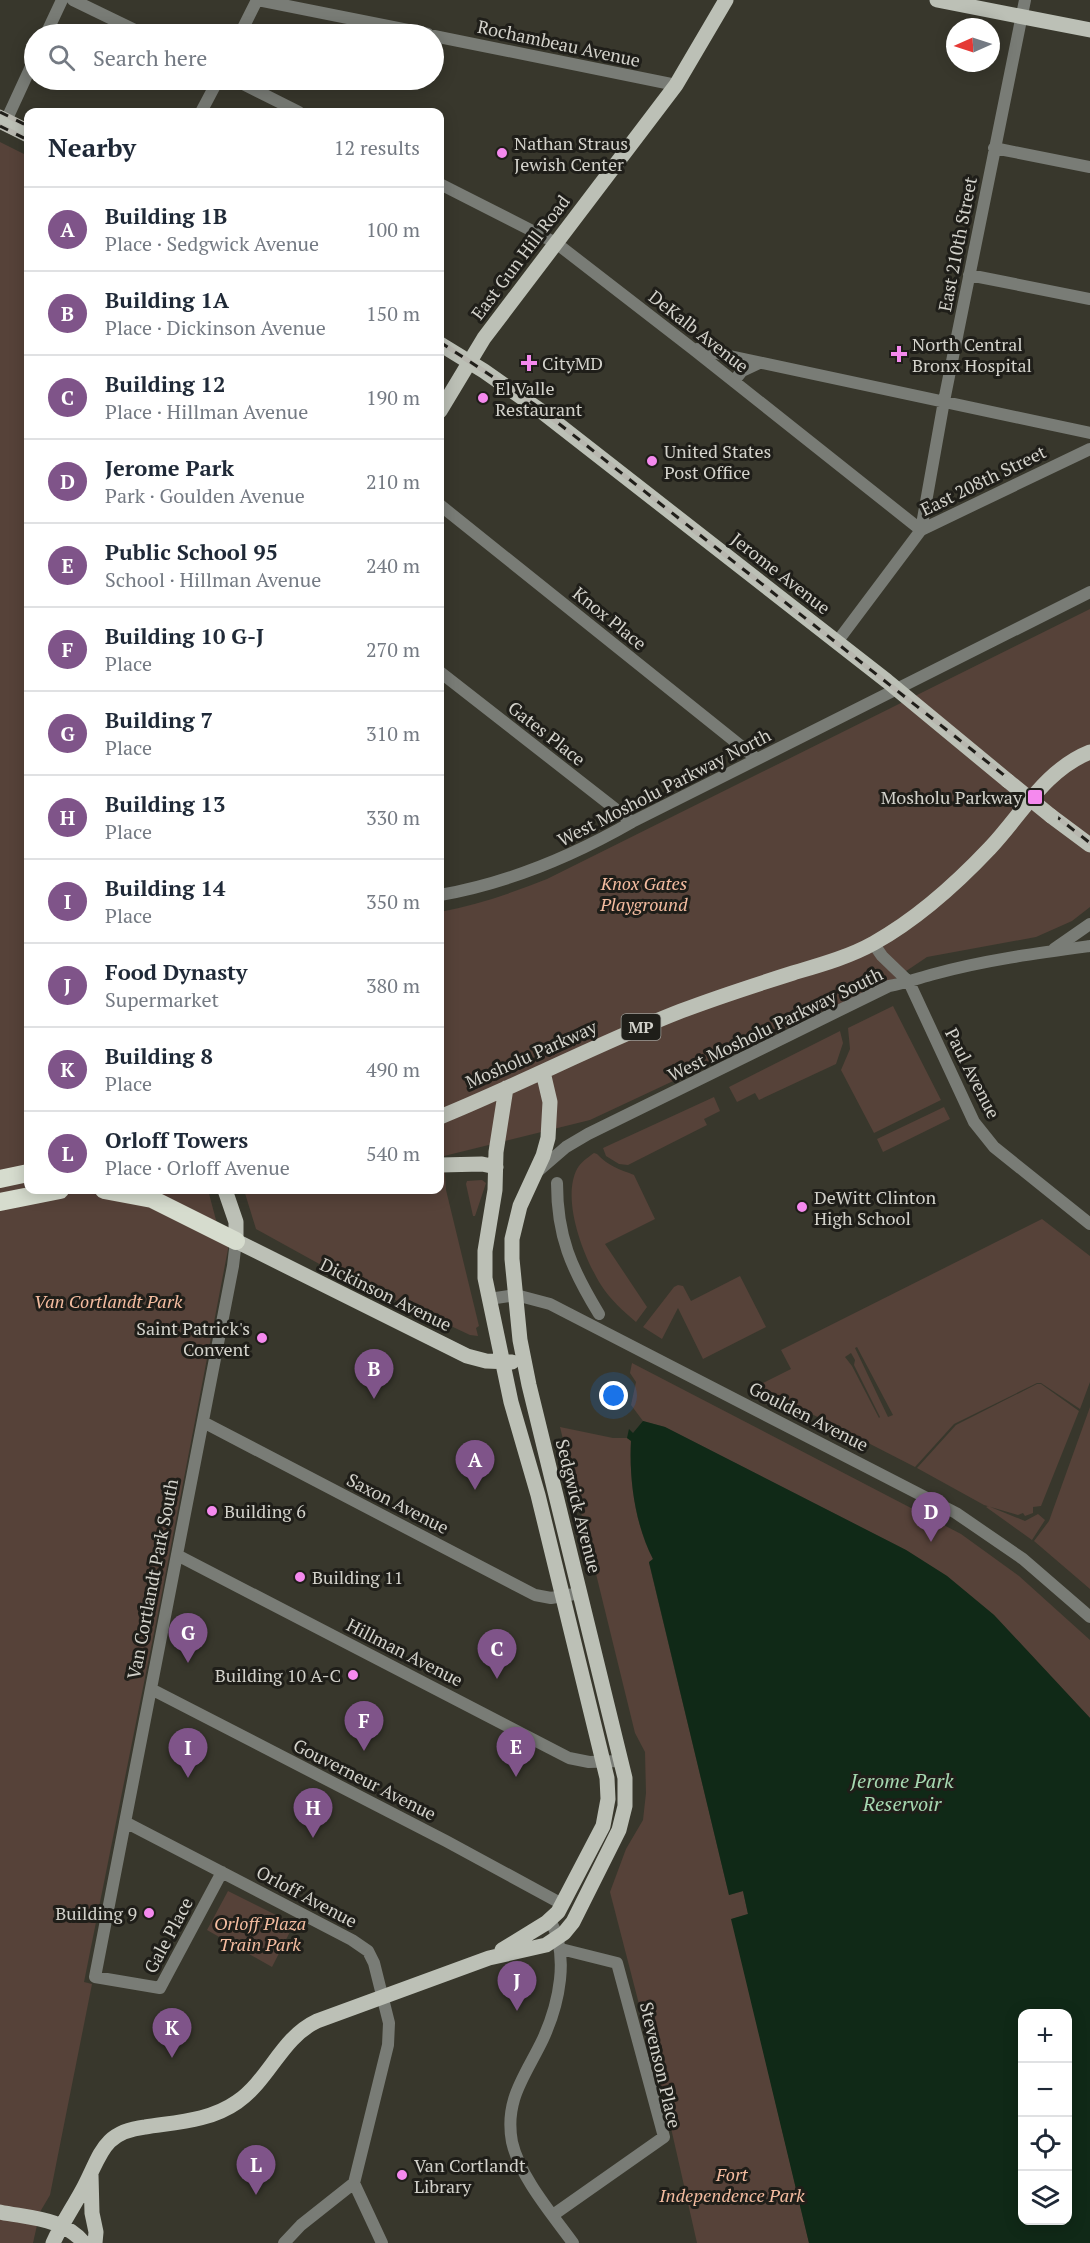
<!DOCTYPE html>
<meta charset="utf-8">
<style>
:root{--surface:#fff;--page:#f6f6f7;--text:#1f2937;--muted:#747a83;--line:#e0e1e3;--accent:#7f5489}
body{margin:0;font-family:"PT Serif",serif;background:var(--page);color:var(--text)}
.controls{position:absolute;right:18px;bottom:18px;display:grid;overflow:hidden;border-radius:12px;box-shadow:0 3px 15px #0003}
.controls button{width:54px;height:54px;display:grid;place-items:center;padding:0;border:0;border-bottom:2px solid var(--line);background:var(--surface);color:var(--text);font:30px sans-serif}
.compass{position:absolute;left:946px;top:18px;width:54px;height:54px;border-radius:50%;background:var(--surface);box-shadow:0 3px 15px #0003;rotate:267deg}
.you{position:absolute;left:614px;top:1396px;width:21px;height:21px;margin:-15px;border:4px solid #fff;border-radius:50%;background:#1a73e8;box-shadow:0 0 0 9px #1a73e833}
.badge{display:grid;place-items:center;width:39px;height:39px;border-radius:50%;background:var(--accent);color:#fff;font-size:20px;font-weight:700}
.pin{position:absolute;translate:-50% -50px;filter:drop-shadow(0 2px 3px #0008)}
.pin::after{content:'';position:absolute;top:32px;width:21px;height:18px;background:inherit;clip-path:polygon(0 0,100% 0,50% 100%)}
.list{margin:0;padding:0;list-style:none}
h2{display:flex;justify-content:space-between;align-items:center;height:78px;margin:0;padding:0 24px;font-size:26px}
h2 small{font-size:20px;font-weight:400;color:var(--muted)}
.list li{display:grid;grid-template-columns:39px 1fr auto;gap:18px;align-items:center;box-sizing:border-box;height:84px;padding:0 24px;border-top:2px solid var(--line)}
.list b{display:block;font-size:22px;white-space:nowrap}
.list p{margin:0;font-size:20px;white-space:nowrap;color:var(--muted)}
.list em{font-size:20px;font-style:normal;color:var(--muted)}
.icon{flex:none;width:33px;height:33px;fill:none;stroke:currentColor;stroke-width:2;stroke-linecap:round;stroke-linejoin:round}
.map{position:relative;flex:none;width:1090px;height:2243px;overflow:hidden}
.search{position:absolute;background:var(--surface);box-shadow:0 3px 15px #0003;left:24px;top:24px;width:420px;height:66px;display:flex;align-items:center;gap:15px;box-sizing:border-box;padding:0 21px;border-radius:33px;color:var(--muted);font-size:22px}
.panel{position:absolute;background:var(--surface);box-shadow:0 3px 15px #0003;left:24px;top:108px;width:420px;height:1086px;border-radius:12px}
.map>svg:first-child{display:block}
</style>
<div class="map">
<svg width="1090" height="2243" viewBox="0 0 1090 2243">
<rect width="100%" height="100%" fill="#38372c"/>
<!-- green -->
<path fill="#564239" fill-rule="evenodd" d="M0,142L28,156V1190H208L216,1220L229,1244L160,1603L84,1982L92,1984L50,2195L40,2212L33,2243H0Z
M1090,609V907L1072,921L1036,937L927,957L884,986L837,1009L829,1008L590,1120L444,1156L446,1190L479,1326L476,1328L478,1336L470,1335L323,1266L256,1229L244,1190H440V912C477,905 512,893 547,879Z
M893,1006L941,1100L874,1133L841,1070L850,1049L848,1028Z
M840,1031L843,1043L836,1064L759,1100L755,1093L737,1102L729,1087Z
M714,1097L720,1111L704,1119L707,1125L628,1165L619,1164L606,1156L603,1148Z
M944,1107L950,1119L883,1152L877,1139Z
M594,1153L597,1154C608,1166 619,1169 634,1175L655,1219L605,1244L647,1307L636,1322C623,1311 610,1299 601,1285C584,1258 561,1200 577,1169C581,1162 587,1158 594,1153Z
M482,1180L486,1183L475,1216H473L466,1184L467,1181Z
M1042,1219L1090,1256V1382L1080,1409L1041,1383H1037L954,1424L915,1467L757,1386L791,1369L781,1350ZM857,1347L893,1415L888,1417L855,1348ZM851,1353L855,1360L854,1365L880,1417L879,1418L852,1366L845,1357Z
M740,1276L766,1327L703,1359L678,1308L662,1339L643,1327L674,1287L678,1285L683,1286L691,1301Z
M632,1363L961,1534L1019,1576L1090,1640V1718L994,1615L947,1576L906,1550L665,1427L643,1421L631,1405L636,1382L630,1373Z
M1037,1384H1041L1079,1411L1041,1506L1033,1507V1513L1025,1516L1023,1513L1018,1515L984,1505L917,1468L956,1425Z
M1090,1407V1589L1034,1541L1049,1521Z
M560,1427L613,1438H627L631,1440C629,1479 635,1525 653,1559L649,1563L729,1895L743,1891L748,1914L732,1919L809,2243H697L671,2128L610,1892L626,1849L643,1820L646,1793L645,1752L635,1733Z
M988,1506L1025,1521L1038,1514L1045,1520L1032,1540L986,1507Z
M228,1891L294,1924L272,1967L207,1930Z"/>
<!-- water -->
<path fill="#102917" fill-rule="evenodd" d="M643,1421L665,1427L906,1550L947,1576L994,1615L1090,1718V2243H809L731,1919L748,1914L743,1891L729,1895L649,1562L653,1559C635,1524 629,1479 631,1441L627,1438L629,1429L633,1433ZM1022,2014H1068V2220H1022Z"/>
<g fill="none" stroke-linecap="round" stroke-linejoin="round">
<!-- minor -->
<path stroke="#797c76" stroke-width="12" d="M73,0L143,34
M258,0L428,34
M46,34L62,0
M240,34L257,0
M434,36L676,85
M235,80L299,112
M201,112L218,80
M5,123L34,60
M994,148L1090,167
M440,184L556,243L693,349L921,530
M969,275L1090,299
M697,349L1090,433
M734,381L742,371L759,363
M440,505L757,759
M921,530L944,401L1025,0
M837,642L921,530L1090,449
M440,672L632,822
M440,895C509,883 571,857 632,822L1090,592
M873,943L882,956L909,982L974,1122L994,1147L1090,1224
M1054,949L1090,924
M537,1172L566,1147L588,1134L889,986C905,983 919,978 934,974C985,960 1038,953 1090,946
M557,1183C557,1236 571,1268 599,1314
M489,1299L516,1295L550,1304L956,1513L1023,1559L1090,1617
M203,1422L535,1595L551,1598L580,1593
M177,1555L569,1758L589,1762L621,1761
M151,1689L446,1841L562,1904
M125,1822L352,1940L368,1951L374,1963L389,2023L388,2045L354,2183L301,2225L284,2243
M222,1872L160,1988L95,1977L233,1266L236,1241
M550,1920C570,1955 559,2004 543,2039C526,2075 504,2099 512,2142C520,2177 552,2214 573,2243
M354,2183L382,2243
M553,2215L664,2137L617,1963L561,1949"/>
<!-- major -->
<path stroke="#bcc0b6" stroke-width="15" d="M937,0L1090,30
M0,121L28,135
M440,344L484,371L541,411L887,681L1008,781
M440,411L484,338L676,85L726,0
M1051,816L1090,845
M440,1117C521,1084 599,1043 681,1011C718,997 755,985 793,973C820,965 849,957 874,943C917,919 956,884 990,848C1022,814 1045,770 1090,752
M440,1165L482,1164L496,1167
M225,1190L236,1222V1241L467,1356L486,1361L512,1362
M502,1950L546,1923L558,1912L603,1826L608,1799L607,1778L538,1495L511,1402L485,1278V1251L495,1190L496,1152L506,1088
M91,2175L92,2213L96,2232L95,2243
M0,2212C29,2218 64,2218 84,2243
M53,2243C62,2223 74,2206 84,2187C101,2155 102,2132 145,2127C177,2122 210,2121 237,2102C270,2079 281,2038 317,2021L489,1958L546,1945L564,1933L573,1922L619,1830L625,1806V1778L529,1385L520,1340L512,1259V1239L520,1206L543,1156L548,1138L550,1102L543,1072"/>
<!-- highway -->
<path stroke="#d6dcce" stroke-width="18" d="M0,1179L28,1173
M104,1190L152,1199L236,1241
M0,1202L60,1190"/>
<!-- rail casing -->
<g stroke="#b8b7af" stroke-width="5">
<path id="rail" d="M0,112L28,126
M0,126L28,140
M440,342L534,404L1090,843"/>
</g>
<!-- rail -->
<use href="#rail" stroke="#1f1e19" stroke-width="3" stroke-dasharray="9" stroke-linecap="butt"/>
<!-- major-bridge -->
<path stroke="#bcc0b6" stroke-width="15" d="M1008,781L1051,816"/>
</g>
<!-- markers -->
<g fill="#f589ee" stroke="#1f1e19" stroke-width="2">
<circle cx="502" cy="153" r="6"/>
<path d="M896 345h6v6h6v6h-6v6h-6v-6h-6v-6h6z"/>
<path d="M526 354h6v6h6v6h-6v6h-6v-6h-6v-6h6z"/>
<circle cx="483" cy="398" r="6"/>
<circle cx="652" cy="461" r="6"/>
<rect x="1027" y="789" width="16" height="16" rx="3"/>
<circle cx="802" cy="1207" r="6"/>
<circle cx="262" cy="1338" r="6"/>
<circle cx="212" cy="1511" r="6"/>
<circle cx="300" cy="1577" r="6"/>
<circle cx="353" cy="1675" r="6"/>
<circle cx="149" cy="1913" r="6"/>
<circle cx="402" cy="2175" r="6"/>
</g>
<g text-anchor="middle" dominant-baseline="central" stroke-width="6" stroke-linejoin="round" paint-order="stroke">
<!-- shield labels -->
<rect fill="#1f1e19" stroke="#9d9c96" stroke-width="1.5" x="621.5" y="1014" width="39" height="26" rx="4.5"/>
<g font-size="16" font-weight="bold" fill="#d3d2cb">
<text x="641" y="1027">MP</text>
</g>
<!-- street labels -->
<g font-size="18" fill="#d3d2cb" stroke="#1f1e19">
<text transform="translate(559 43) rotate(12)">Rochambeau Avenue</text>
<text transform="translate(957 244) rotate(-79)">East 210th Street</text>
<text transform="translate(520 257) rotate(-53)">East Gun Hill Road</text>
<text transform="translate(699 331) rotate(38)">DeKalb Avenue</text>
<text transform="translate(983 480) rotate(-26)">East 208th Street</text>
<text transform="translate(781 573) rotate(38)">Jerome Avenue</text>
<text transform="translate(610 618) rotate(39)">Knox Place</text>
<text transform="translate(547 733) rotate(38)">Gates Place</text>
<text transform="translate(664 787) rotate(-27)">West Mosholu Parkway North</text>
<text transform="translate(775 1024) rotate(-26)">West Mosholu Parkway South</text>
<text transform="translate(531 1054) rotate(-24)">Mosholu Parkway</text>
<text transform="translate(973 1073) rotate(63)">Paul Avenue</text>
<text transform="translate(386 1294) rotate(26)">Dickinson Avenue</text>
<text transform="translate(809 1416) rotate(27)">Goulden Avenue</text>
<text transform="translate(398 1503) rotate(27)">Saxon Avenue</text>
<text transform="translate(579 1506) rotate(76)">Sedgwick Avenue</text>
<text transform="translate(152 1579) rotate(-79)">Van Cortlandt Park South</text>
<text transform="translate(405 1652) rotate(27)">Hillman Avenue</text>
<text transform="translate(365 1779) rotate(27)">Gouverneur Avenue</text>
<text transform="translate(307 1896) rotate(28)">Orloff Avenue</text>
<text transform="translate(168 1935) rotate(-62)">Gale Place</text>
<text transform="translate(661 2065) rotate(77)">Stevenson Place</text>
</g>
<!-- poi labels -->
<g font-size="18" fill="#d3d2cb" stroke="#1f1e19" text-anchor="start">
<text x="514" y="143">Nathan Straus<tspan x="514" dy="21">Jewish Center</tspan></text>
<text x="912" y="344">North Central<tspan x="912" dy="21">Bronx Hospital</tspan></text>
<text x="542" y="363">CityMD</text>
<text x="495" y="388">El Valle<tspan x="495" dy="21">Restaurant</tspan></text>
<text x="664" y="451">United States<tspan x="664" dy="21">Post Office</tspan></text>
<text x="1022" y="797" text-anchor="end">Mosholu Parkway</text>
<text x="814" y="1197">DeWitt Clinton<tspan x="814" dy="21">High School</tspan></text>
<text x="250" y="1328" text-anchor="end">Saint Patrick's<tspan x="250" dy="21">Convent</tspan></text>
<text x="224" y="1511">Building 6</text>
<text x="312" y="1577">Building 11</text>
<text x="341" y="1675" text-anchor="end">Building 10 A-C</text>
<text x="137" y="1913" text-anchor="end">Building 9</text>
<text x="414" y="2165">Van Cortlandt<tspan x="414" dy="21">Library</tspan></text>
</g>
<!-- park labels -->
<g font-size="18" font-style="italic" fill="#f4bca0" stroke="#1f1e19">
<text x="644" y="883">Knox Gates<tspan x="644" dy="21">Playground</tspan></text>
<text x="108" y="1301">Van Cortlandt Park</text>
<text x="260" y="1923">Orloff Plaza<tspan x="260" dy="21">Train Park</tspan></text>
<text x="732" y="2174">Fort<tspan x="732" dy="21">Independence Park</tspan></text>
</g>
<!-- water labels -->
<g font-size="20" font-style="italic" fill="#a6d8b1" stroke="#1f1e19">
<text x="902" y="1780">Jerome Park<tspan x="902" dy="23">Reservoir</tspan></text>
</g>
</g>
</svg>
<div class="controls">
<button>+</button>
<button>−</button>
<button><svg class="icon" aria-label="locate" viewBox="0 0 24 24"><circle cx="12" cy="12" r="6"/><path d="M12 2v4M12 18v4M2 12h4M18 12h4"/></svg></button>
<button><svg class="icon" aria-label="layers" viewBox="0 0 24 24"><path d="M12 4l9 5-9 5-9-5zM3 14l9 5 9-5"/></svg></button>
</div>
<svg class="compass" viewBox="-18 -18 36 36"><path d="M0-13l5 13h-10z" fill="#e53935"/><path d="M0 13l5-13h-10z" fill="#747a83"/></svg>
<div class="you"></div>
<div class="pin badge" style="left:475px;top:1490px">A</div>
<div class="pin badge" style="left:374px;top:1399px">B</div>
<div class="pin badge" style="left:497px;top:1679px">C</div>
<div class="pin badge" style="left:931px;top:1542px">D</div>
<div class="pin badge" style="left:516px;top:1777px">E</div>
<div class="pin badge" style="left:364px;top:1751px">F</div>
<div class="pin badge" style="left:188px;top:1663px">G</div>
<div class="pin badge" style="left:313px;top:1838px">H</div>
<div class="pin badge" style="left:188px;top:1778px">I</div>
<div class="pin badge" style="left:517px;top:2011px">J</div>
<div class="pin badge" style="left:172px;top:2058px">K</div>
<div class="pin badge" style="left:256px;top:2195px">L</div>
<div class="search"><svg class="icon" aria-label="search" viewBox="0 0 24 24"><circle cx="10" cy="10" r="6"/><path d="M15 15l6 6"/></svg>Search here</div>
<section class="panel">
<h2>Nearby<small>12 results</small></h2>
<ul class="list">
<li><span class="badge">A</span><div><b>Building 1B</b><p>Place · Sedgwick Avenue</p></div><em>100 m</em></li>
<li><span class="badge">B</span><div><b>Building 1A</b><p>Place · Dickinson Avenue</p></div><em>150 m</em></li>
<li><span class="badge">C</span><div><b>Building 12</b><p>Place · Hillman Avenue</p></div><em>190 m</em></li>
<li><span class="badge">D</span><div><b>Jerome Park</b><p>Park · Goulden Avenue</p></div><em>210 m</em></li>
<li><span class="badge">E</span><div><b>Public School 95</b><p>School · Hillman Avenue</p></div><em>240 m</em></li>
<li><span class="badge">F</span><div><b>Building 10 G-J</b><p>Place</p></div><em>270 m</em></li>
<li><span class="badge">G</span><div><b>Building 7</b><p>Place</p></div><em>310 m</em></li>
<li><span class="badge">H</span><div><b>Building 13</b><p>Place</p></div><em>330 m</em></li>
<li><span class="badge">I</span><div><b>Building 14</b><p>Place</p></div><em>350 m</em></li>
<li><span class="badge">J</span><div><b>Food Dynasty</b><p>Supermarket</p></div><em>380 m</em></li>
<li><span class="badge">K</span><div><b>Building 8</b><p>Place</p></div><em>490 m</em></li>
<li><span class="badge">L</span><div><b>Orloff Towers</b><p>Place · Orloff Avenue</p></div><em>540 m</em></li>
</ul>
</section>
</div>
